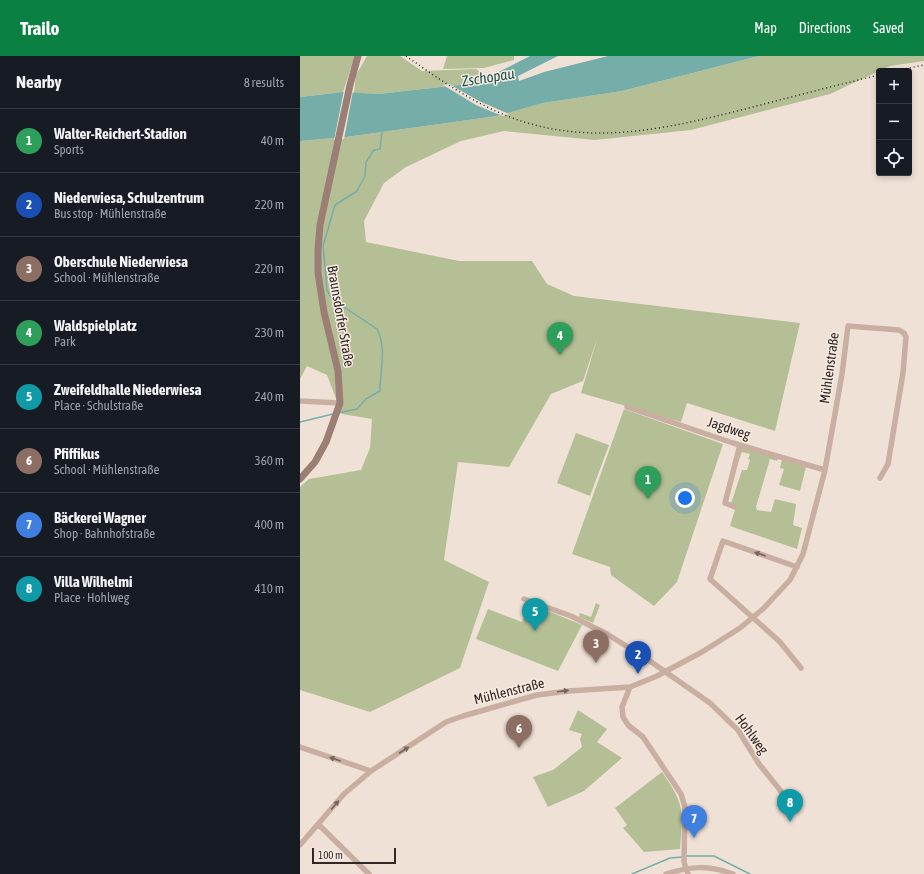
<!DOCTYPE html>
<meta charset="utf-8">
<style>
:root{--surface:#171b24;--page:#242831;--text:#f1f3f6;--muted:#9ea1a6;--line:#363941;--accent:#0b8043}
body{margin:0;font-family:"Asap Condensed",sans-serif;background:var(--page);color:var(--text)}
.controls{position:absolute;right:12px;top:12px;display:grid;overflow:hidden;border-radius:4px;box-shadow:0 2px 6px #0003}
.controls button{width:36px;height:36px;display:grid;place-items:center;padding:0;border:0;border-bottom:1px solid var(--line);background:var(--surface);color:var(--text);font:20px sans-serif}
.scale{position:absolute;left:12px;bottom:10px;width:84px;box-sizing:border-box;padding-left:4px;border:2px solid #322724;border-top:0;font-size:11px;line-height:14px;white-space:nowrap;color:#322724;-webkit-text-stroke:3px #f8ebe1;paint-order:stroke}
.you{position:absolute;left:385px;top:442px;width:14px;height:14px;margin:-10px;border:3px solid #fff;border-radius:50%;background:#1a73e8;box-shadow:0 0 0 6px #1a73e833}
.badge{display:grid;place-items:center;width:26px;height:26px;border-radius:50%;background:var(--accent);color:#fff;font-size:13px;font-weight:700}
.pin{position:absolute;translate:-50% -33px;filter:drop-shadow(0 1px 2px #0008)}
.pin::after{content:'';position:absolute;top:21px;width:14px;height:12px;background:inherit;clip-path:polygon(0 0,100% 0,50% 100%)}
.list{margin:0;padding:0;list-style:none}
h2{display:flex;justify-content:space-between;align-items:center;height:52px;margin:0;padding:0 16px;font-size:17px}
h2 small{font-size:13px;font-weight:400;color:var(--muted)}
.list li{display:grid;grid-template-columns:26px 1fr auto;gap:12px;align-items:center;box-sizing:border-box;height:64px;padding:0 16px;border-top:1px solid var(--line)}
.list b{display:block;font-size:15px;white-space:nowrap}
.list p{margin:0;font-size:13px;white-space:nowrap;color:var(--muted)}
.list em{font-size:13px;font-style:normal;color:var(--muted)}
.icon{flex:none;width:22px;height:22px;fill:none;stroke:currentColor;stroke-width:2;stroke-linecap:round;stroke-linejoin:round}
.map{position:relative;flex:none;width:624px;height:818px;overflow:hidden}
header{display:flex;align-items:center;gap:24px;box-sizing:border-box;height:56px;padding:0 20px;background:var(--accent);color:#fff}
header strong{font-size:19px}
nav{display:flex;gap:22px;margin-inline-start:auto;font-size:14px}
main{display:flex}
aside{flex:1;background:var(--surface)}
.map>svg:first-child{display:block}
</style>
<header>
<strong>Trailo</strong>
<nav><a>Map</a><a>Directions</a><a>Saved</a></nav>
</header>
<main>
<aside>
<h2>Nearby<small>8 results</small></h2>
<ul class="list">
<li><span class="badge" style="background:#2e9e5b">1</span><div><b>Walter-Reichert-Stadion</b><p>Sports</p></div><em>40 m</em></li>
<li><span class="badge" style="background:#1a4fb4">2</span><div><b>Niederwiesa, Schulzentrum</b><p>Bus stop · Mühlenstraße</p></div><em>220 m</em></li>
<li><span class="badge" style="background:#8d6e63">3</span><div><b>Oberschule Niederwiesa</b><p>School · Mühlenstraße</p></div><em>220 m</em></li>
<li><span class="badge" style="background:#2e9e5b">4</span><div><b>Waldspielplatz</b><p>Park</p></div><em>230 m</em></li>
<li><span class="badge" style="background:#0f9aa8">5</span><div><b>Zweifeldhalle Niederwiesa</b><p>Place · Schulstraße</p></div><em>240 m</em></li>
<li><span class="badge" style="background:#8d6e63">6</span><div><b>Pfiffikus</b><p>School · Mühlenstraße</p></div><em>360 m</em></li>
<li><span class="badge" style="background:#3f7fe0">7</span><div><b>Bäckerei Wagner</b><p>Shop · Bahnhofstraße</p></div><em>400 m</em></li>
<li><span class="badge" style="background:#0f9aa8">8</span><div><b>Villa Wilhelmi</b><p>Place · Hohlweg</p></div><em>410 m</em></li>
</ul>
</aside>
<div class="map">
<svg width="624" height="818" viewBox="0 0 624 818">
<rect width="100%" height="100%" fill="#f0e1d6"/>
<!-- green -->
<path fill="#b5bf96" d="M0,0H55L43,36L0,41Z
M67,0H100L122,15L176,13L188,22L177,27L78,38L54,37L56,19Z
M147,0H214V4L184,12L143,13Z
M459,0H624V5L590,10L530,38L391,74L295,84L204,75L161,85L106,111L84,127L64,165L66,186L159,205H232L247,228L274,240L500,267L475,375L387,347L381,366L281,337L298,280L283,325L251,338L209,411L158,406L144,504L189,526L160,612L70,656L0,634V431L9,423L61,414L70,392L72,363L42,358L27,319L7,310L0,323V85L46,81L197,60L243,47L322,35Z
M324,353L423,388L377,526L354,550L311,519L310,511L272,498Z
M276,377L309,389L290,440L257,427Z
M442,391L478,402L477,405L470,403L456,451L457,454L471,456L475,443L496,448L493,469L502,472L497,493L430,470L436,450L431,448L442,414H447L450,404L448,403L450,398L442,396L437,409Z
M482,404L506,411L500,435L479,429L484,413L480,412Z
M229,547L282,569L258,615L176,583L188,553L222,566Z
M296,547L300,549L293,567L279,561L280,557L291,561Z
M278,654L307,673L297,686L322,702L284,735L248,751L233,721L253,714L282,691L280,683L282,678L269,674Z
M362,716C385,749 383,754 380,793L344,796L323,772L327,769L315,752Z"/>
<!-- water -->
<path fill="#75ada9" d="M230,0H258L218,20L219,25L244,16L308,0H459L322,35L243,47L197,60L46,81L0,85V41L43,36L78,38L177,27Z"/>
<!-- pier -->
<path fill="#f0e1d6" d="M149,28L179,45L209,58L203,60L195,57L176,49L143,29Z
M44,34L53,35L44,83L34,84Z"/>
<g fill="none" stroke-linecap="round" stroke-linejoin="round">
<!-- stream -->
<path stroke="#75ada9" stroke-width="1.5" d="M38,357L57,353L66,343L80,335C80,315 87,292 77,273L32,243L27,234L23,190L35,149L57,135L65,120L66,106L74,94L80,93L82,75
M0,366L33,358
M387,800H414L450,818
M332,818L370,802L383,801"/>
<!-- street -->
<path stroke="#c8afa2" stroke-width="5.5" d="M0,345L40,347
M327,351L433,387L525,414
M435,451L425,447L440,389
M497,511L423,485L410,523L480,586L501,612
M224,543L271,560L307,578L347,603L410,647L438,674L459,708L488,744L491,751
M330,631L322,651L323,661L328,669L343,681L381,738L385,751L384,806L388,818
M0,691L71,715
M19,769L69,818
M0,789L44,738L71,715L146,666L163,660L237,639L269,635L330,631L357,620L402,596L440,572L464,552L490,524L503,498L525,414L542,318L548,270L599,274L604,277L606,281L603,317L588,408L580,422
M366,818C391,810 408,809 433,818"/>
<!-- secondary -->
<path stroke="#9b7e74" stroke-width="7" d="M0,423L15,406L26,386L40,347L38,315L24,256L18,217V194L20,169L50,29L58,0"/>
<!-- rail -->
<path stroke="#322724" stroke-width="1.5" stroke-dasharray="1 3" stroke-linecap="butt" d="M106,0C143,26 180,52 224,66C302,90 377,70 453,51C495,40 537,29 579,19
M594,15L624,9"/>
</g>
<!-- one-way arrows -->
<defs><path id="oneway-solid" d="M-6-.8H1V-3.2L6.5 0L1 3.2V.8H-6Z"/></defs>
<g fill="#76645d">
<use href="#oneway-solid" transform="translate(460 498) rotate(-161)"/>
<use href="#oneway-solid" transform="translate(263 635) rotate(-7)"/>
<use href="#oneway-solid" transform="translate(104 694) rotate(-33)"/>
<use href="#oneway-solid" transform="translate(35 703) rotate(-161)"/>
<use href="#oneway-solid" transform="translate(35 749) rotate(-50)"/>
</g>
<g text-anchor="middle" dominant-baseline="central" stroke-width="3" stroke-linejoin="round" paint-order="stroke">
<!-- street labels -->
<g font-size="14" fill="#322724" stroke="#f8ebe1">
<text transform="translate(41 260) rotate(80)">Braunsdorfer Straße</text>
<text transform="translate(529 312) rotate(-82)">Mühlenstraße</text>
<text transform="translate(429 372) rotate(18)">Jagdweg</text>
<text transform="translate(209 635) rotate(-14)">Mühlenstraße</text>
<text transform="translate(452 678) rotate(54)">Hohlweg</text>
</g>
<!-- water labels -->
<g font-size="15" font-style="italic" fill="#1b5351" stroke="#f8ebe1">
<text transform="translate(188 21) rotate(-9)">Zschopau</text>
</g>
</g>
</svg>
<div class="controls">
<button>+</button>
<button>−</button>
<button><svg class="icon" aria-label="locate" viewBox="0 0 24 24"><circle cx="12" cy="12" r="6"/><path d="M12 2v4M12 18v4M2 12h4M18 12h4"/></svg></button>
</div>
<div class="scale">100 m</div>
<div class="you"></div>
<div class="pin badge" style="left:348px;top:443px;background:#2e9e5b">1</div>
<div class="pin badge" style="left:338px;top:618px;background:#1a4fb4">2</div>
<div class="pin badge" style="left:296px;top:607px;background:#8d6e63">3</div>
<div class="pin badge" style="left:260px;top:299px;background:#2e9e5b">4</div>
<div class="pin badge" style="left:235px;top:575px;background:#0f9aa8">5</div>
<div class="pin badge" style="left:219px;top:692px;background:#8d6e63">6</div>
<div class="pin badge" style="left:394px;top:782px;background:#3f7fe0">7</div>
<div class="pin badge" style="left:490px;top:766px;background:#0f9aa8">8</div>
</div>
</main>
